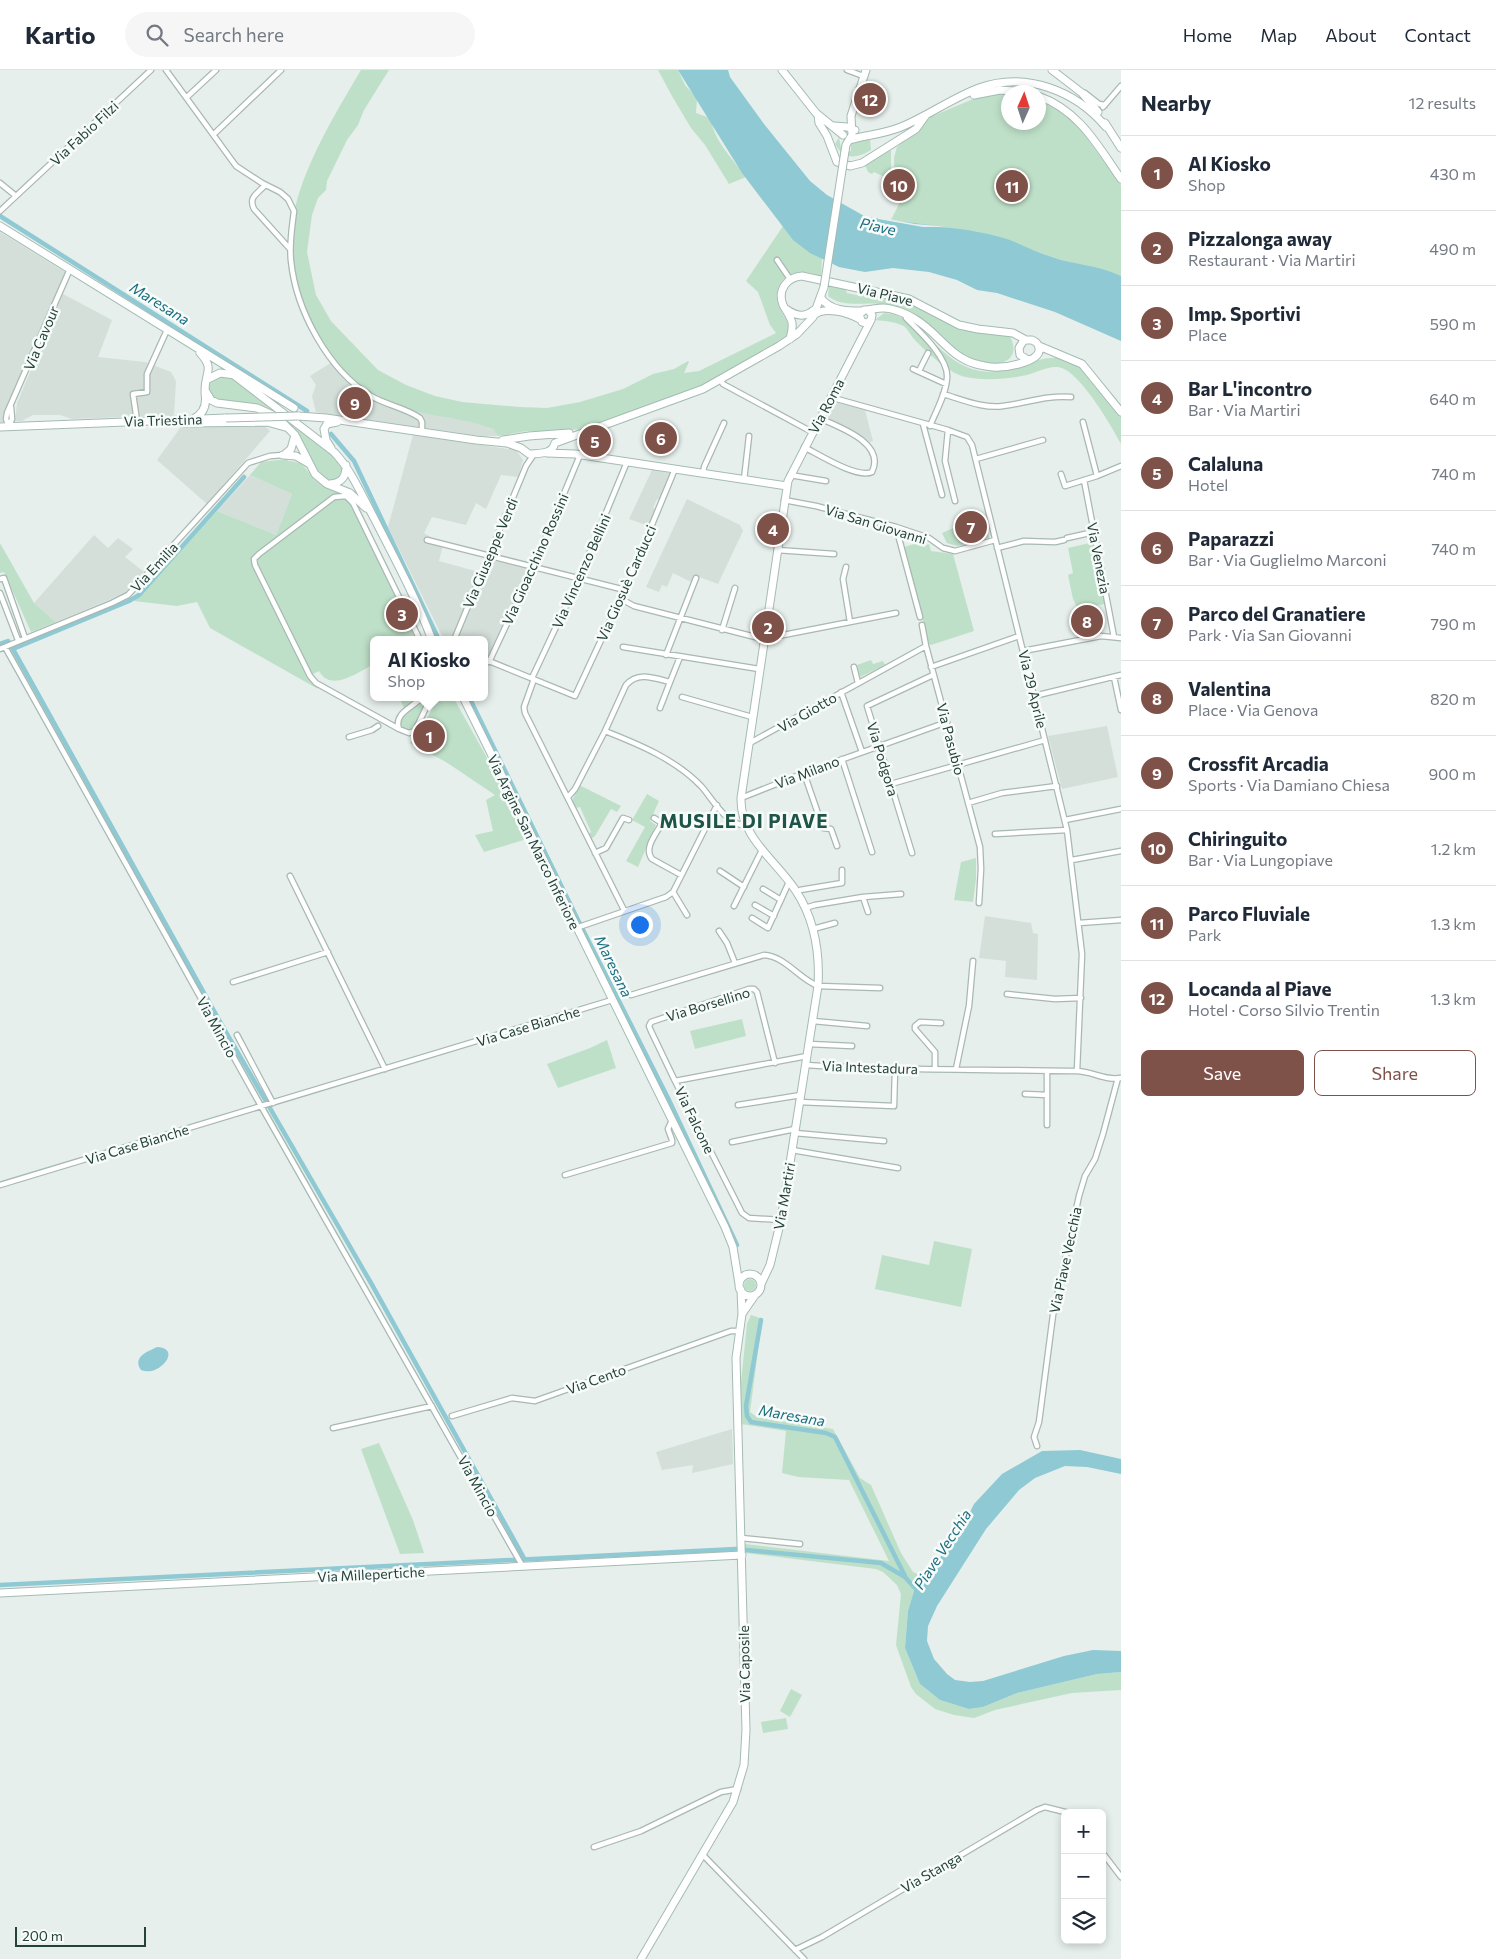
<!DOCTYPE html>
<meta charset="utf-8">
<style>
:root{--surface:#fff;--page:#f6f6f7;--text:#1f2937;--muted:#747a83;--line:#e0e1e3;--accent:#7f5249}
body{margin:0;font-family:Commissioner,sans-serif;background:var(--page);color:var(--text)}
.controls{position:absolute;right:15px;bottom:15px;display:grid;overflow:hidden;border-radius:8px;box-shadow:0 2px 8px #0003}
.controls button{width:45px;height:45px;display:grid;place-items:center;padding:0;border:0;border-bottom:1px solid var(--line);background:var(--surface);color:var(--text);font:25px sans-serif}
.compass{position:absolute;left:1001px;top:15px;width:45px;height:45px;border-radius:50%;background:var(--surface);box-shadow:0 2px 8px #0003;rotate:3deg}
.scale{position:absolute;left:15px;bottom:12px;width:131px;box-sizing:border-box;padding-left:5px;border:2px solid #24423a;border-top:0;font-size:14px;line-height:18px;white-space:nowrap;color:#24423a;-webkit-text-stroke:4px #f7fbf9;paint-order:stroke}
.you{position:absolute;left:639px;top:854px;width:18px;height:18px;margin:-12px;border:4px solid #fff;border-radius:50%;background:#1a73e8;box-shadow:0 0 0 8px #1a73e833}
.badge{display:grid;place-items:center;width:32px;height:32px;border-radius:50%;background:var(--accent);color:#fff;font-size:16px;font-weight:700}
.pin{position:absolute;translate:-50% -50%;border:2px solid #fff;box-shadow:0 1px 5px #0006}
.popup{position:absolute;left:370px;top:566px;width:118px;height:65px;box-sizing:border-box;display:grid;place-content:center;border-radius:8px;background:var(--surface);filter:drop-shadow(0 1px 4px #0005);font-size:16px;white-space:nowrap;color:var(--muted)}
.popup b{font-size:19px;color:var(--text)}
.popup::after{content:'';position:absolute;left:50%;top:100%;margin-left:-10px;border:10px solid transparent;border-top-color:var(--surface)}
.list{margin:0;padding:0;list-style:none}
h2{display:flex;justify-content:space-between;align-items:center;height:65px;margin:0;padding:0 20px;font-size:21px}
h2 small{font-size:16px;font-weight:400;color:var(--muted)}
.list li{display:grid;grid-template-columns:32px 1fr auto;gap:15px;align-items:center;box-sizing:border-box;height:75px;padding:0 20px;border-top:1px solid var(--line)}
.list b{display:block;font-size:19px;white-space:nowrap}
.list p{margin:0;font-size:16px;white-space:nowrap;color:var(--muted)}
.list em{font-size:16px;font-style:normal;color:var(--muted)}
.actions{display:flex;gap:10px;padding:15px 20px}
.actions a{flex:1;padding:11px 0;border:1px solid var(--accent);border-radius:8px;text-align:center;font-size:18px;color:var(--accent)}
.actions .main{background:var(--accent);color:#fff}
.icon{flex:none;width:28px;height:28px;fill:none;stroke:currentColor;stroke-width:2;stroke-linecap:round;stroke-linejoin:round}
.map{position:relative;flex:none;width:1121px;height:1889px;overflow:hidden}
header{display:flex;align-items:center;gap:30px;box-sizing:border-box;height:70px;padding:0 25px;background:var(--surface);border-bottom:1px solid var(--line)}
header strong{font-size:24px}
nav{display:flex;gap:28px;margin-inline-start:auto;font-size:18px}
.search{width:350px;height:45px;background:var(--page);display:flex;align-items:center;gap:12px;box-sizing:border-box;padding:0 18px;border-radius:28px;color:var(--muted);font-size:19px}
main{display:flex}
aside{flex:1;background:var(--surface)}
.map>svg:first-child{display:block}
</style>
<header>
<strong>Kartio</strong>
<div class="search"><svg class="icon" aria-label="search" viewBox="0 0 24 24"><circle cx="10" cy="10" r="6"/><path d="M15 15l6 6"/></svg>Search here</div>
<nav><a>Home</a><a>Map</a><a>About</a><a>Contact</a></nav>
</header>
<main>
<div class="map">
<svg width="1121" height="1889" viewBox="0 0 1121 1889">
<rect width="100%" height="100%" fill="#e6efeb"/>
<!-- built -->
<path fill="#d4dfda" d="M0,162L65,202L11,331L8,352H0Z
M63,224L112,250L98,287L145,292L171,302L176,311L174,345L72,349L60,345H33L22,351H15L17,333Z
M332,292L397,336L470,352L494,360L498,366H480L316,342L312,326L316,315L310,306Z
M832,331L865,340L873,371L870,372L824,347Z
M260,351L270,361L207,434L157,390L183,354Z
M413,365L516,380L523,390L518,407L501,405L486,439L476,433L466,455L432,447L424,463L443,475L439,491L479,502L451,570H444L388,457Z
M652,400L669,403L670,405L660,430L657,429L653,438L656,439L649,456L629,449Z
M250,405L292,424L276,465L217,441Z
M687,429L740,455L743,461L718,514L694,505L691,512L673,503L667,517L662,515L659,522L646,517Z
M94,465L108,478L118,468L133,479L125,487L144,502L125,523L56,552L34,533Z
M490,488L533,499L491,588L484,586V570H457Z
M1107,656L1118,707L1062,719L1048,666Z
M985,846L1031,853L1033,863L1038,864L1037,910L1005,907L1006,891L979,888Z
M732,1359L733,1394L692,1403L693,1395L662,1400L656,1382Z"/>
<!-- green -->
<path fill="#bfe0c8" d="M361,0H389L364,40L358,55L347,70L327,111L326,120L318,128L312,145L307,182L316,225L331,251L378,300L406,315L435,326L462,332L520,337L547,338L580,332L623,319L653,304L674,299L688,291L689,292L684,303L699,301L776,263L770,255L758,222L746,211L783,156L822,187L821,206C813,204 806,201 798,202C783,204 773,220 778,234C782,246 789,249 789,263L784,268L718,307L692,320L580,359L555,362L527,361L498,366C498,366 494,361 494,360C491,358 484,357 480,355C452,346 422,346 395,335C357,321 344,308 321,275C253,178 309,88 361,0Z
M658,0H678L685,15L697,28L696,43L707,47L712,53C714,70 735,92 746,107L729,114L705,75L691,58L672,26Z
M1003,23L1008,24V52H1038L1039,31L1064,43L1076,53L1121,115V206L1061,190L1024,177L1014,172L952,158L891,150L907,118L895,112L894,88L897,77L928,48L978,27Z
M839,67L841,78L851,81V74L870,69L871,80C856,89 844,90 835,74Z
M889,80L891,81V110L874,102L872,104L868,102L865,95Z
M829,216L845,218L847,223L861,226L872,224L914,234L961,260L1010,266C1013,273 1016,281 1010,288C1007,291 1001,293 996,294C966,299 949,272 928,257C918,249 903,242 891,237C872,228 847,241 828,226Z
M884,243C922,245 939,294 980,301C1013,307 1045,276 1076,293C1086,299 1112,335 1121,345V374C1111,355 1083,308 1064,299C1053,293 1038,302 1027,305C1009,309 985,311 966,307C951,305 925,281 914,269C911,266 909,261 905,257C898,252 884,251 875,250Z
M228,306L238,311L295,356L293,358L276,344L222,333L208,324V314L212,307Z
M297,356C308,365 338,384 342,397C343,402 342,405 340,409L330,411L320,406L306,377L294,359Z
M287,389L288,391C309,392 305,404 320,414C327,419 338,421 347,425L345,429L350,434L403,541L399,543L400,547L405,545L418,570H374V594C358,602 331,623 319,601L311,605L318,619L210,558L197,532L177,536L134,531L141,525L217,441L276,465L292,424L250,405L261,392Z
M984,444L989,468L957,476L947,473L942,463Z
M925,471L926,475L929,474L931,481L953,484L974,561L931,575L929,574L904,477Z
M1094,472L1105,534L1078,539L1073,529L1068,505L1073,503L1068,478Z
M0,473L34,533L56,552L31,562L4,502L0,503Z
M7,575H9L263,1032L262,1033Z
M871,590L873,594L883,591L885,595L860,607L857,595Z
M399,627H420L404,638Z
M426,627C426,634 420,655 413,660C409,662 405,660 401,658L399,650Z
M438,627H453L486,686L527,769L484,782L475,765L493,761L486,730L495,725L446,692L410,673L421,660Z
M579,715L621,736L617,742L611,739L595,766L591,769L589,764L591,762L580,737L576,738L572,731Z
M647,724L659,731L650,751L656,755L638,797L626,791L645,757L632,750Z
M976,788V809L973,832L954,830L961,792Z
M742,949L746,966L695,979L690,961Z
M607,970L616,998L558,1018L547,994L590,978Z
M265,1035L443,1349L441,1350L263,1036Z
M934,1171L972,1179L961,1237L875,1219L882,1185L929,1195Z
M744 1215a6 6 0 1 1 12 0a6 6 0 1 1-12 0Z
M751,1245L760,1248L762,1250L750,1342L757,1347L833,1359L860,1408L871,1415L901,1483L913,1502L924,1507L916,1514L908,1541L905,1578L920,1614L940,1630L970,1639L983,1637L1017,1623L1097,1604L1121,1602V1620L1072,1623L995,1640L974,1648L954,1645L935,1639L916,1624L911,1617L896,1575L901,1524L897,1515L883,1502L876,1499L745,1483V1474L889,1491L849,1410L798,1407L782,1403L786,1361L741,1354L740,1322L747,1254Z
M379,1373L413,1450L424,1483L400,1484L361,1379Z
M791,1619L802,1625L790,1647L780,1641Z
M786,1648L788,1659L763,1663L761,1652Z"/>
<!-- water -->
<path fill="#8ec9d4" d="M678,0H728L730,7L764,54L810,111L827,125L866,147L939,156V157C960,158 996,164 1015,172C1030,179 1045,185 1061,190C1081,195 1103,197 1121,206V271L1055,242L997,223L977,220L957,210L929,202L893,198L865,202L839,197L810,183L793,170L742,103Z
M157,1277C183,1278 159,1308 141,1300C132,1287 147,1282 157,1277Z
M1080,1380L1121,1389V1404L1087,1397L1065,1396L1035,1408L1019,1420L986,1459L937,1536L928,1556L927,1571L934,1589L947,1604L955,1610L970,1612L983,1611L1064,1586L1093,1580L1121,1581V1602L1097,1604L1017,1623L983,1637L969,1639L940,1630L920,1614L905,1578L908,1541L916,1514L924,1507L959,1464L974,1434L1002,1404L1042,1381Z"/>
<!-- pier -->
<path fill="#e6efeb" d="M878,147L915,154L939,156V157H923L878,149Z"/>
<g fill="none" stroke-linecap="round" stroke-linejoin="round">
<!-- canal -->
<path stroke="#8ec9d4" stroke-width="4.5" d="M0,146L307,341
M331,364L354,391L439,570
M0,574L8,571L13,579L219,950L371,1213L524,1488
M13,579L129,531L139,525L244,407
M469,627L579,852L668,1028L737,1175
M761,1250L746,1336L747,1346L751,1352L826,1363L835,1367L905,1506
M0,1515L736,1479L881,1493L905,1507L914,1517L918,1520"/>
<!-- street casing -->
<g stroke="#a8b8b2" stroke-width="7">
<path id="street" d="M166,0L236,96L262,113L280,122L288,129L294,141C292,158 289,174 291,191C296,240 328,300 371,326C386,335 406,338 420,348L422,352V361
M847,0L863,6
M1085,23L1099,34L1105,35
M187,27L216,0
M1103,37L1121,16
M214,64L281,0
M0,113L16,126
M265,115C258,124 248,126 254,139L290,179
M0,141L151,0
M777,190L790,209
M906,248C919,261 949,288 947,308C946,324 936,341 930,356
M913,299L946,314
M919,301L928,283
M720,309L723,314L812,362
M943,324C961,329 983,339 1003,336C1028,333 1044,325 1071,327
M830,327L948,360L967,367L972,375L1067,760L1082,884L1077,1001
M137,351L133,324L147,322V304L167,260
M1083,352L1097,406
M923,354L942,425
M9,357L6,349L7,343L70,199
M9,357L12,349L11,337
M948,360L945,391L955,431
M804,377C818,384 857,409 872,402C886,373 839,357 819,348
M976,389L1043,370
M703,404L704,397L724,353
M1061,404L1065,416L1097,406L1121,396
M790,405L826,411
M744,410L749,366
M1084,410L1114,567
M784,430L816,436L896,457L929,468L943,478L955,481L995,470
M896,457L920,547
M1067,468L1094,462
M427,470L625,520
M997,478L1024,471L1055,472L1064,470
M777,480L834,484
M846,497L843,509L850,552
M0,509L4,508L25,568
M0,523L18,570
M621,529L634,536L763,569L896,543
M922,555L926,576
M722,560L735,518
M420,570L353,433L346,426L334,427L259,484L254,489L255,495L310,606L316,613L399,659C393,643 414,637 422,627
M454,570L526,396L534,384
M5,577L261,1036L523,1497
M623,577L759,599
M0,579L112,533L128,525L248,393L270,386L283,385
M1023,581L1101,566L1121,568
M666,585L696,508
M484,589L575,626L629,510L675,399
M489,592L533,498L580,385
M854,597L858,613
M931,597L1019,566
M1114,607L1121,640
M532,608L579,508L627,392
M534,609L524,637L525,643L624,840
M841,622L862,682
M1034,626L1121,605
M682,627L752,647
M660,638L670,612
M399,659L409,663L415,661L431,627
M605,661L626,615C638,601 654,608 670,612L680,587
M349,667L372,660L378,656
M748,674L926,576L980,777L981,799L979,833
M842,689L872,782
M804,703L823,758L831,759L837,776
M891,714L1045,670
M568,727L575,719L605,661C638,674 675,689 701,716C712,728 727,756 745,755
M741,728L804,703L947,652
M968,733L1002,723L1057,716
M654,748L662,753C657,763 643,778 652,789L681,805
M1065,750L1121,739
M995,764L1067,760
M595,783L606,778L623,748L629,750
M912,783L867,636L933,605
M1072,790L1121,781
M720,801L744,817
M290,806L385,999
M763,819L781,830
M673,822L687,845
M797,822L800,820L842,813V800
M863,827L901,824
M755,835L774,846
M734,836L762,780
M805,838L815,835L863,827L868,842
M752,848L768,858L789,812
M1079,853L1121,850
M576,858L666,827L673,822L717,735
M813,859L835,853
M719,861L727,873L735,893
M233,912L328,882
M1007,924L1055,929L1081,928
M631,925L764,885C785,886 799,909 818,916L880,918
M813,951L867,956
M237,965L273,1033
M809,974L852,976
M806,995C896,1001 986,999 1076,1001C1092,1001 1105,1011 1121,1008
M935,999V982L915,959V956L920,952L941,953
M956,999L969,936L973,891
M675,1011L651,961L649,956L651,952L749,919H754L757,922L775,993
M1025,1024L1047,1025
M799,1032L894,1036L895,998
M738,1035L801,1025
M1047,1055V1001
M795,1063L884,1071
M732,1072L795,1059
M792,1080L898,1098
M565,1105L672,1073V1070L668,1059L672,1050
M0,1115L612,930
M781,1150L749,1148L742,1143L675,1011L807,986
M452,1346L512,1328L535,1331L731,1261H739
M333,1358L432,1336
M1037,1376L1034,1367L1039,1352L1053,1245L1079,1126L1085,1106L1095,1089L1103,1064L1118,1008
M741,1468L800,1474
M594,1777L641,1761L721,1722L738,1719
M1102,1782L1121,1807
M702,1784L804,1889
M795,1880L822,1867L1037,1740L1045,1737L1069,1743"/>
</g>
<!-- secondary casing -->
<g stroke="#a4bbb3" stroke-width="9">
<path id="secondary" d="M782,0L816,43L843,65
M1052,0L1082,23L1098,42
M974,25L1000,20L1026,22
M1038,26C1079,40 1098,76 1121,109
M818,45L819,53L827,66L837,92L850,96L862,93L916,59L926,45
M1105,53L1121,78
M834,56L847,57L855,60
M849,70C866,65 884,64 901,57C928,46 952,28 979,18C1026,1 1076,21 1106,57
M845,81L846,75L852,65L851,46L866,0
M0,156L294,338
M821,228C830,241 847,241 862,241
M786,239C796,246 804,248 814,240
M869,241L872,245L871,250L867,253L862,252L859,245L864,240C871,240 876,238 883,238C893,238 907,244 915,249C939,263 950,289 980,295C986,296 992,298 999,297C1009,297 1042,291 1039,278C1038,273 1036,272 1032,270H1024L1019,278L1020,285L1028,290
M813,246C824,235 848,243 860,249
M790,269C791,264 793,259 792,253C791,247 786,241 783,235C777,220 787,207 802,206L909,229L959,255L978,259L1013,263L1026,270
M1039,276L1082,294L1121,342
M200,283C215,299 205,302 205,320L211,330L217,333L257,338L277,347L295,365L315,404L327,414L350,423L366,438
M235,306L334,382C352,401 361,424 374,448C394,487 416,528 432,570
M208,309L220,303L235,305
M298,346L326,348L476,370L507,373L521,378L529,384C539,383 552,385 555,373
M193,349C204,344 207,335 205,323
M182,353L267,352L285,357
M0,357L226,348
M503,370L529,366L569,363
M555,373L703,319L779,276L797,264L813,247L824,217
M331,378L326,370L324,359L327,354L337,352
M547,383L575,384L787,416
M283,385L296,386L308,393
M284,385L291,379L295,365
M330,414C342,413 346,407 346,395
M463,627L725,1157L733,1177L739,1214
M739 1215a11 11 0 1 1 22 0a11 11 0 1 1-22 0Z
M761,1214L770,1195L781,1150L818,916C820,882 815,850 796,821C776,790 740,768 741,728L788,411L870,252
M742,1244L755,1225
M0,1523L742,1485
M641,1889L733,1732L744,1695L746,1660L736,1288L742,1244L741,1220"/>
</g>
<!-- street -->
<use href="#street" stroke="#fff" stroke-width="4.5"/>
<!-- secondary -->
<use href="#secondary" stroke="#fff" stroke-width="7"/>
<!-- secondary-bridge casing -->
<g stroke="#a4bbb3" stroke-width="9" stroke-linecap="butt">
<path id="secondary-bridge" d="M824,217L845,81
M226,348L298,346"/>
</g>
<!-- secondary-bridge -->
<use href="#secondary-bridge" stroke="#fff" stroke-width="7"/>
</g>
<g text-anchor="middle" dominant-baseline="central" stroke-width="5" stroke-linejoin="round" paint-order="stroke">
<!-- street labels -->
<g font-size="14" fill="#24423a" stroke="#f7fbf9">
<text transform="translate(84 63) rotate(-43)">Via Fabio Filzi</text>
<text transform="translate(885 224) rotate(14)">Via Piave</text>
<text transform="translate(41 268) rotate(-67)">Via Cavour</text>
<text transform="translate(826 336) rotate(-62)">Via Roma</text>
<text transform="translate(163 350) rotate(-2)">Via Triestina</text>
<text transform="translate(876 454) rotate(17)">Via San Giovanni</text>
<text transform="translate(490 483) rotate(-67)">Via Giuseppe Verdi</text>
<text transform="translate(1099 488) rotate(79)">Via Venezia</text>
<text transform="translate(535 489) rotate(-66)">Via Gioacchino Rossini</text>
<text transform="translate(154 497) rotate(-47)">Via Emilia</text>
<text transform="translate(581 501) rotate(-66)">Via Vincenzo Bellini</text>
<text transform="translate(626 513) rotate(-66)">Via Giosuè Carducci</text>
<text transform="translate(1033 619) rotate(76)">Via 29 Aprile</text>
<text transform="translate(807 642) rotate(-30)">Via Giotto</text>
<text transform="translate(951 669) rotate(75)">Via Pasubio</text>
<text transform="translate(883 689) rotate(73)">Via Podgora</text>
<text transform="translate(807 702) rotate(-21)">Via Milano</text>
<text transform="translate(534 772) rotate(64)">Via Argine San Marco Inferiore</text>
<text transform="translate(708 934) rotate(-17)">Via Borsellino</text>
<text transform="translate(528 956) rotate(-17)">Via Case Bianche</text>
<text transform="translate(217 957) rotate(61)">Via Mincio</text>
<text transform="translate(870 997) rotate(2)">Via Intestadura</text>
<text transform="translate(695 1050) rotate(64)">Via Falcone</text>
<text transform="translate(137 1074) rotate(-17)">Via Case Bianche</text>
<text transform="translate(784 1126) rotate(-80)">Via Martiri</text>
<text transform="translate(1065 1190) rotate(-78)">Via Piave Vecchia</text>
<text transform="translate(596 1309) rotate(-20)">Via Cento</text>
<text transform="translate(478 1416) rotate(61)">Via Mincio</text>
<text transform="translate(371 1504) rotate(-3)">Via Millepertiche</text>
<text transform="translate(744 1594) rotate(-91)">Via Caposile</text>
<text transform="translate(931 1802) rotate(-30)">Via Stanga</text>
</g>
<!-- water labels -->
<g font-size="15" font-style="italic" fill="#1c6f80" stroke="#f7fbf9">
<text transform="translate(878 156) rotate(12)">Piave</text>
<text transform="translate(160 233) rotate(32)">Maresana</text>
<text transform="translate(614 896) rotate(64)">Maresana</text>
<text transform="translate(792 1345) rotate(10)">Maresana</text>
<text transform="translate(942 1479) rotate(-57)">Piave Vecchia</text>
</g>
<!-- district labels -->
<g font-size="19" font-weight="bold" letter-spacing="1" fill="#1f5548" stroke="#f7fbf9">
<text x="744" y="750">MUSILE DI PIAVE</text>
</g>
</g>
</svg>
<div class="controls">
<button>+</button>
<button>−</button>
<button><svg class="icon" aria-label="layers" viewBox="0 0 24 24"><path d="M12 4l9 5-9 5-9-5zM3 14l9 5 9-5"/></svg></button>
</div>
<svg class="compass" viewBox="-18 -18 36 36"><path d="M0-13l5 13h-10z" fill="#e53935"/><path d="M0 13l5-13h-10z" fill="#747a83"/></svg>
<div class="scale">200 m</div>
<div class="you"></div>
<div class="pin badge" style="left:429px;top:666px">1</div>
<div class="popup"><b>Al Kiosko</b>Shop</div>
<div class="pin badge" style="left:768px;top:557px">2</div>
<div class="pin badge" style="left:402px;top:544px">3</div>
<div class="pin badge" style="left:773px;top:459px">4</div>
<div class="pin badge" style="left:595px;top:371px">5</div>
<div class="pin badge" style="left:661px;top:368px">6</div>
<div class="pin badge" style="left:971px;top:457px">7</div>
<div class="pin badge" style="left:1087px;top:551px">8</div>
<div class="pin badge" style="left:355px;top:333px">9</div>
<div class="pin badge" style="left:899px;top:115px">10</div>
<div class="pin badge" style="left:1012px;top:116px">11</div>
<div class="pin badge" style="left:870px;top:29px">12</div>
</div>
<aside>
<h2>Nearby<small>12 results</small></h2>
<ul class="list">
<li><span class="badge">1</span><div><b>Al Kiosko</b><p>Shop</p></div><em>430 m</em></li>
<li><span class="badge">2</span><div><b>Pizzalonga away</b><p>Restaurant · Via Martiri</p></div><em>490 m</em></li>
<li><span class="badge">3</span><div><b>Imp. Sportivi</b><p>Place</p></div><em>590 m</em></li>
<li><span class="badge">4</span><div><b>Bar L'incontro</b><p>Bar · Via Martiri</p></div><em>640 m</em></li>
<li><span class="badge">5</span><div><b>Calaluna</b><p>Hotel</p></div><em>740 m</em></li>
<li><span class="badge">6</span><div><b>Paparazzi</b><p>Bar · Via Guglielmo Marconi</p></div><em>740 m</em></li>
<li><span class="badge">7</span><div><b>Parco del Granatiere</b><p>Park · Via San Giovanni</p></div><em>790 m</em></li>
<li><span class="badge">8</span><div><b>Valentina</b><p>Place · Via Genova</p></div><em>820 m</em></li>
<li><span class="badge">9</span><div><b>Crossfit Arcadia</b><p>Sports · Via Damiano Chiesa</p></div><em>900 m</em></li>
<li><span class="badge">10</span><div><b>Chiringuito</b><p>Bar · Via Lungopiave</p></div><em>1.2 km</em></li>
<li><span class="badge">11</span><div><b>Parco Fluviale</b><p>Park</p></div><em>1.3 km</em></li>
<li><span class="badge">12</span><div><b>Locanda al Piave</b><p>Hotel · Corso Silvio Trentin</p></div><em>1.3 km</em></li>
</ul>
<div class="actions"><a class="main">Save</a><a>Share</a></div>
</aside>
</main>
